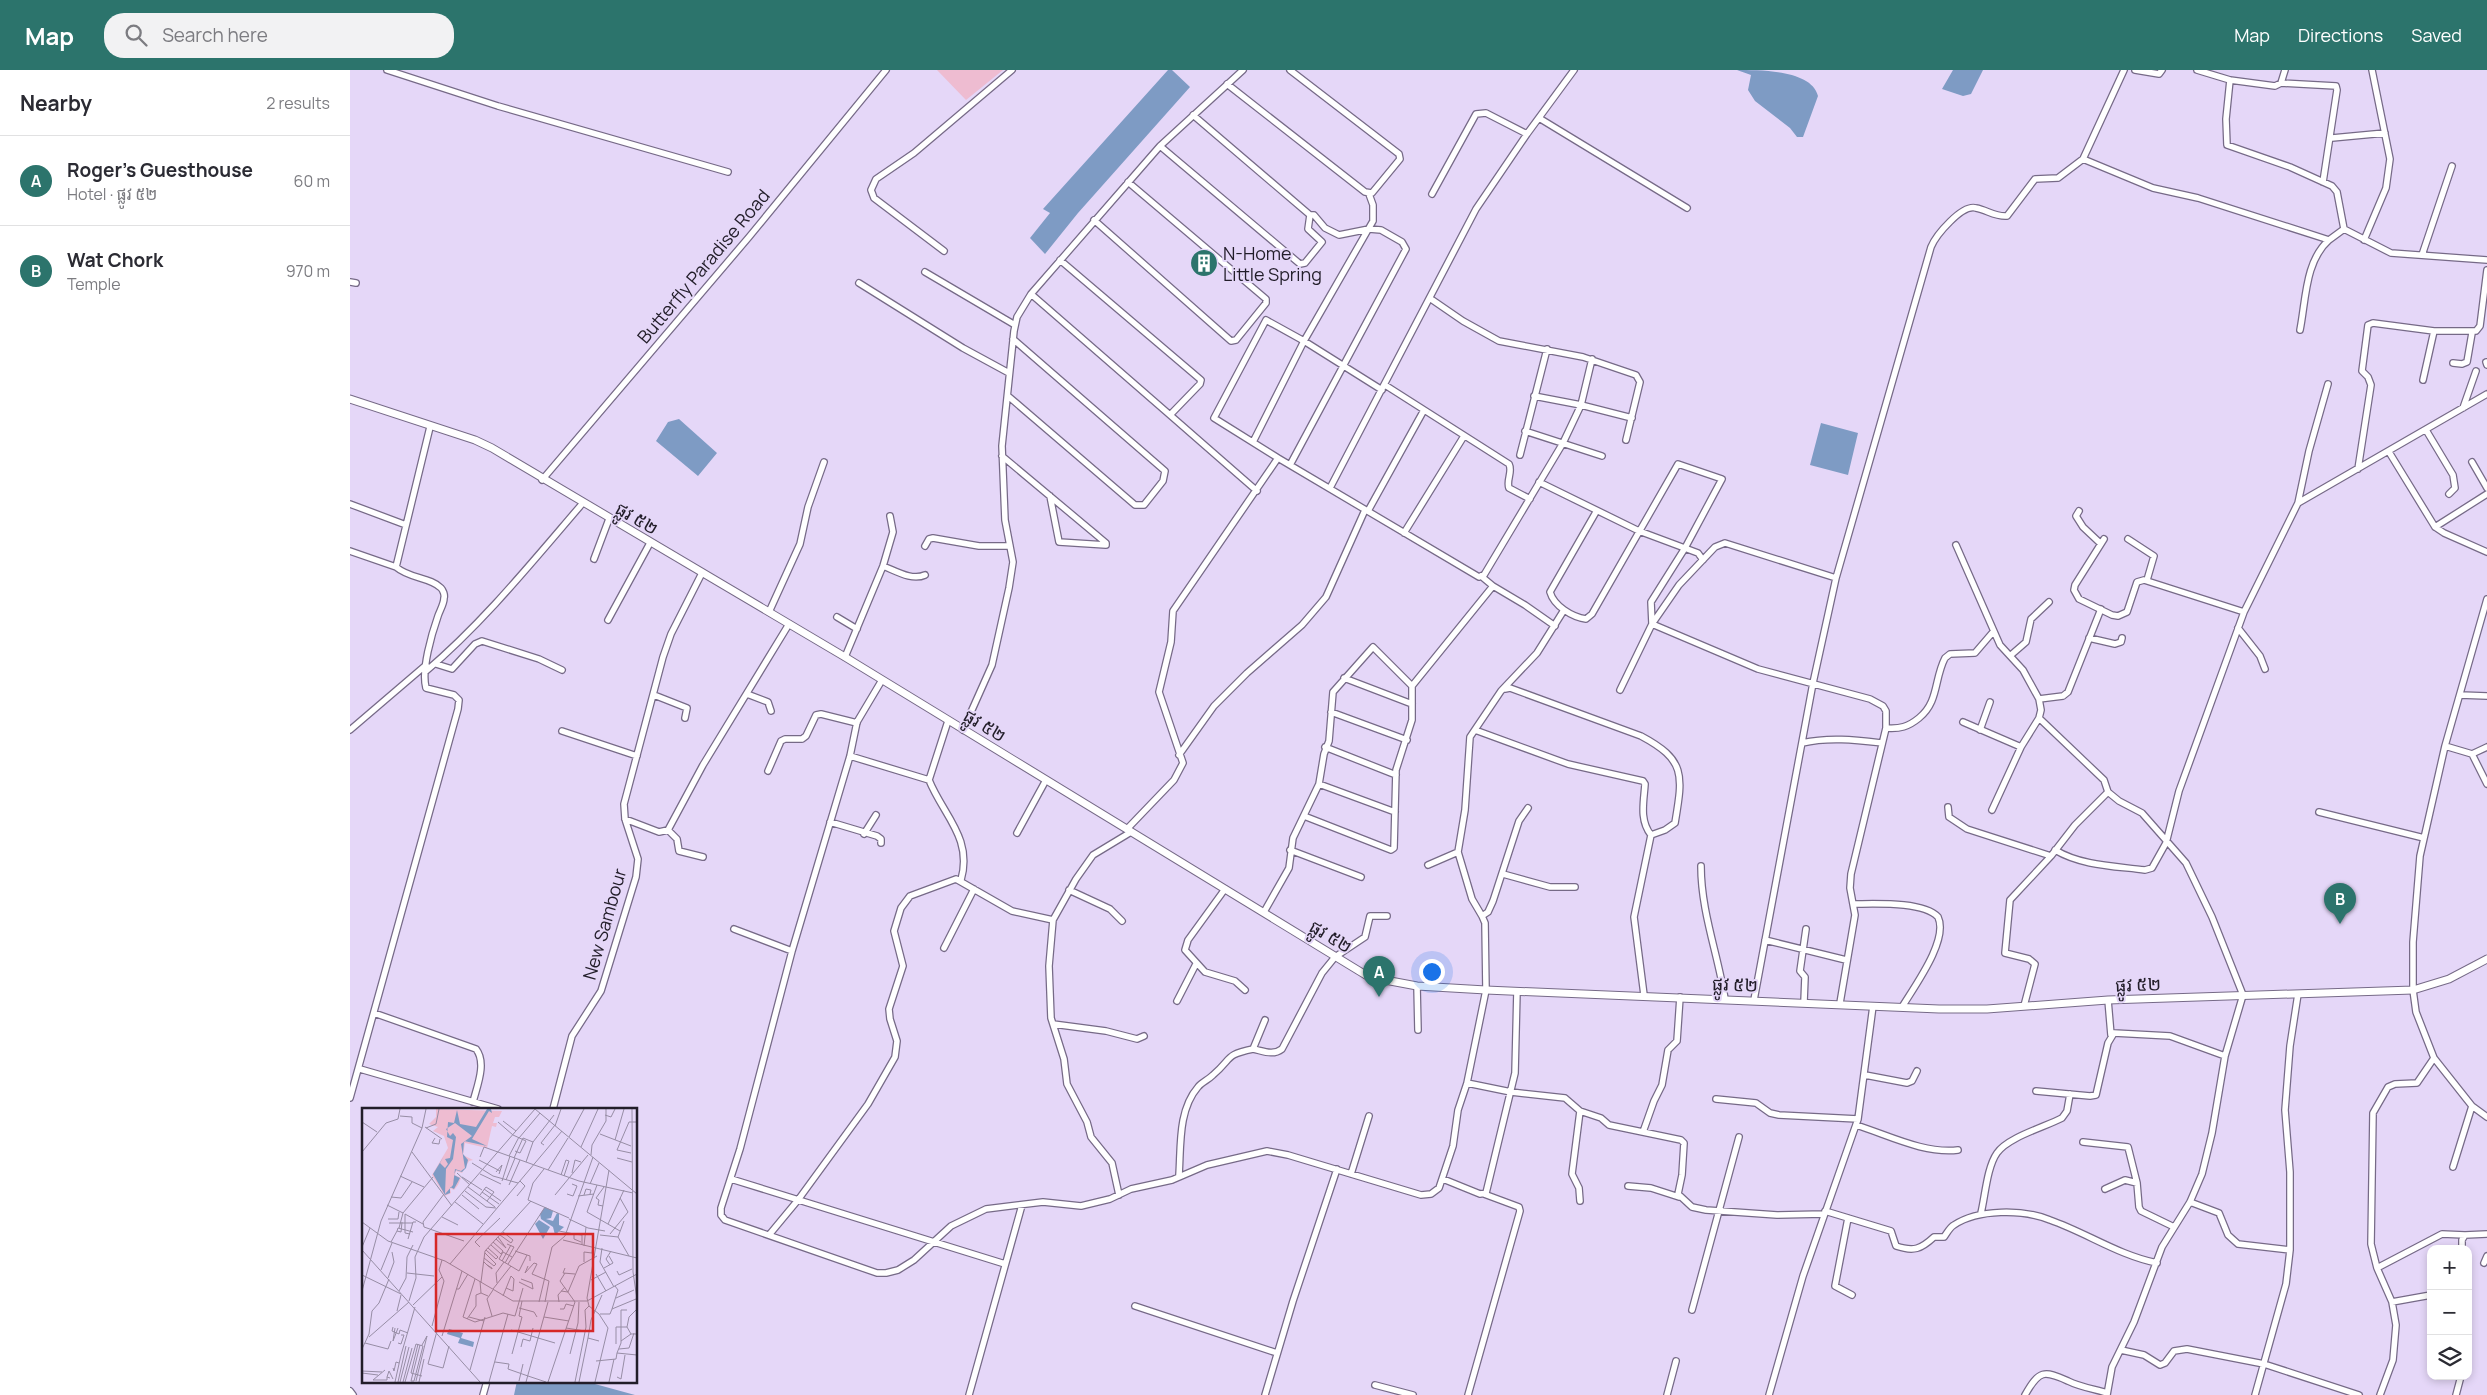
<!DOCTYPE html>
<meta charset="utf-8">
<style>
:root{--surface:#fff;--page:#f2f2f3;--text:#2b2b33;--muted:#7c7c81;--line:#e1e1e2;--accent:#2c746c}
body{margin:0;font-family:Manrope,"Noto Sans Khmer",sans-serif;background:var(--page);color:var(--text)}
.controls{position:absolute;right:15px;bottom:15px;display:grid;overflow:hidden;border-radius:10px;box-shadow:0 2px 8px #0003}
.controls button{width:45px;height:45px;display:grid;place-items:center;padding:0;border:0;border-bottom:1px solid var(--line);background:var(--surface);color:var(--text);font:25px sans-serif}
.you{position:absolute;left:1081px;top:901px;width:18px;height:18px;margin:-12px;border:4px solid #fff;border-radius:50%;background:#1a73e8;box-shadow:0 0 0 8px #1a73e833}
.badge{display:grid;place-items:center;width:32px;height:32px;border-radius:50%;background:var(--accent);color:#fff;font-size:16px;font-weight:700}
.pin{position:absolute;translate:-50% -41px;filter:drop-shadow(0 1px 2px #0008)}
.pin::after{content:'';position:absolute;top:26px;width:18px;height:15px;background:inherit;clip-path:polygon(0 0,100% 0,50% 100%)}
.list{margin:0;padding:0;list-style:none}
h2{display:flex;justify-content:space-between;align-items:center;height:65px;margin:0;padding:0 20px;font-size:21px}
h2 small{font-size:16px;font-weight:400;color:var(--muted)}
.list li{display:grid;grid-template-columns:32px 1fr auto;gap:15px;align-items:center;box-sizing:border-box;height:90px;padding:0 20px;border-top:1px solid var(--line)}
.list b{display:block;font-size:19px;white-space:nowrap}
.list p{margin:0;font-size:16px;white-space:nowrap;color:var(--muted)}
.list em{font-size:16px;font-style:normal;color:var(--muted)}
.icon{flex:none;width:28px;height:28px;fill:none;stroke:currentColor;stroke-width:2;stroke-linecap:round;stroke-linejoin:round}
.map{position:relative;flex:none;width:2137px;height:1325px;overflow:hidden}
header{display:flex;align-items:center;gap:30px;box-sizing:border-box;height:70px;padding:0 25px;background:var(--accent);color:#fff}
header strong{font-size:24px}
nav{display:flex;gap:28px;margin-inline-start:auto;font-size:18px}
.search{width:350px;height:45px;background:var(--page);display:flex;align-items:center;gap:12px;box-sizing:border-box;padding:0 18px;border-radius:20px;color:var(--muted);font-size:19px}
main{display:flex}
aside{flex:1;background:var(--surface)}
.map>svg:first-child{display:block}
</style>
<header>
<strong>Map</strong>
<div class="search"><svg class="icon" aria-label="search" viewBox="0 0 24 24"><circle cx="10" cy="10" r="6"/><path d="M15 15l6 6"/></svg>Search here</div>
<nav><a>Map</a><a>Directions</a><a>Saved</a></nav>
</header>
<main>
<aside>
<h2>Nearby<small>2 results</small></h2>
<ul class="list">
<li><span class="badge">A</span><div><b>Roger's Guesthouse</b><p>Hotel · ផ្លូវ ៥២</p></div><em>60 m</em></li>
<li><span class="badge">B</span><div><b>Wat Chork</b><p>Temple</p></div><em>970 m</em></li>
</ul>
</aside>
<div class="map">
<svg width="2137" height="1325" viewBox="0 0 2137 1325">
<rect width="100%" height="100%" fill="#e5d7f8"/>
<!-- green -->
<path fill="#eebcd1" d="M587,0H653L616,30Z"/>
<!-- water -->
<path fill="#7e9bc4" d="M818,0H822L840,17L728,143L695,184L680,168L700,143L693,139Z
M1387,0C1411,0 1462,0 1468,26L1453,67H1447L1440,58L1405,31L1398,20L1401,5Z
M1603,0H1633L1621,24L1613,26L1592,19Z
M329,349L367,383L348,406L306,371L318,352Z
M1471,353L1508,363L1498,405L1460,395Z
M167,1311H234L285,1325H164Z"/>
<g fill="none" stroke-linecap="round" stroke-linejoin="round">
<!-- minor casing -->
<g stroke="#766a87" stroke-width="8">
<path id="minor" d="M37,0L148,36L378,102
M1785,0L1809,4L1812,0
M1847,0L1880,10
M1931,13L1935,0
M877,14L1015,122L1022,123L1050,89L1049,84L940,0
M1189,48L1337,138
M1982,68L2035,63
M810,76L950,194L955,193L972,172L958,159L960,145L843,45
M1733,89L1803,118L1848,128L1979,170L1994,159
M1973,112L1987,20L1986,16L1931,13L1925,16L1880,10L1876,49L1877,75L1940,97L1982,116L1987,122L1994,159
M1082,124L1126,44L1136,43L1177,64
M744,150L881,271L886,270L916,233V229L778,112
M1994,159L2041,183L2137,190
M2014,170L2036,118L2040,89L2022,0
M594,181L524,128L521,120L526,109L564,83L662,0
M2072,185L2102,96
M575,202L665,255
M0,212L6,213
M509,213L613,278L659,303
M681,224L820,345L850,314L851,310L710,190
M1081,229L1113,251L1149,271L1233,287L1286,305L1290,312L1276,370
M1950,260C1956,230 1955,191 1979,170
M2136,292L2137,295
M2103,293L2112,294L2117,292L2122,263
M2073,310L2084,261
M1035,315L1159,394C1163,402 1156,410 1159,418L1180,429
M1032,320L954,271L916,250L864,348L928,388L1129,507L1134,505L1213,373L1231,335L1242,289
M658,326L785,435H794L813,411L815,401L663,269
M1184,326L1231,335L1282,348
M2113,338L2126,301
M820,345L907,421
M2076,360L2103,405L2105,418L2099,424
M1175,361L1252,386
M903,372L954,271L1023,151V135L1019,124
M2039,382L2085,457L2094,463L2137,482
M1170,385L1197,279
M652,386L756,473V475L709,472L700,426
M2122,392L2137,418
M940,395L1056,179L1052,172L1031,160L1019,159L989,165L975,158L964,145H960
M2008,399L2021,315L2018,307L2012,301L2018,255L2023,253L2084,261H2126L2130,256L2137,200
M192,410L399,167L536,0
M1189,412L1289,461L1348,483L1353,490
M980,418L1126,139L1177,64L1224,0
M1948,433L1959,381L1978,314
M0,434L56,455
M1018,441L1074,340
M1729,441L1726,446L1733,457L1750,473
M1246,442L1200,522C1204,536 1222,547 1236,549L1242,544L1328,394L1372,409L1335,478L1301,532L1302,554L1408,599L1520,629L1533,636L1536,641V658L1501,804L1500,818L1505,845L1490,933
M2085,457L2137,424
M1054,463L1114,366
M1754,469L1725,515L1724,520L1729,529L1762,545L1768,546L1777,542L1787,512L1794,510L1894,542
M1778,469L1804,486L1797,510
M1606,475L1650,575L1673,600L1689,629
M575,476L579,469L583,468L629,476H660
M0,481L46,497
M244,489L259,449
M533,496C546,501 562,511 575,505
M1143,516L1175,535L1205,556
M2137,529L2095,676L2070,786L2063,872V920L2066,942L2084,988L2122,1036L2137,1047
M1751,539L1718,622L1713,626L1689,629L1691,640L1689,648L1754,710L1758,722L1769,731L1792,743L1836,793L1862,847L1893,925L1875,986L1862,1063L1852,1104L1840,1132L1812,1177L1784,1252L1762,1297L1757,1325
M419,542L450,474L458,437L474,392
M487,547L507,559
M258,550L300,473
M1888,558L1910,586L1915,599
M1739,568L1765,574L1771,572L1772,568
M1661,585L1676,572L1681,549L1699,532
M495,587L533,496L543,462L540,446
M86,594L102,599L125,574L132,571L189,589L212,600
M75,602C133,553 183,491 232,434
M994,608L1062,634
M532,610L507,652L500,686L442,881L390,1079L371,1138V1145L375,1150L527,1203H536L548,1200L564,1190L601,1156L636,1139L693,1132L731,1136L760,1129L781,1119L822,1110L857,1095L917,1081L938,1085L1071,1125L1081,1124L1089,1118L1103,1076L1108,1040L1117,1013L1136,920L1135,853L1132,846L1138,842L1143,831L1169,751L1178,738
M1062,616L1143,516L1131,506
M1270,620L1302,554L1329,515L1365,477L1375,473L1486,508
M397,624L418,632L421,641
M304,625L337,638L335,648
M2110,625L2137,626
M981,642L1057,670
M598,651L579,710C593,745 623,768 611,810
M1613,652L1671,677
M1536,658C1550,659 1558,657 1569,648C1589,632 1584,609 1595,588L1600,584L1625,583L1643,562
M0,660L76,595
M613,660L642,595L659,518L663,492L655,450L652,376L664,261L667,247L681,224L810,76L893,0
M1125,660L1218,694L1293,711L1295,714C1294,731 1289,750 1301,765L1315,760L1325,753C1333,705 1336,690 1291,666L1160,618L1155,619
M1630,660L1640,632
M212,661L287,686
M1452,673C1479,667 1505,670 1532,673
M2095,676L2122,684L2137,677
M975,677L1046,705
M2122,684L2137,714
M829,685L864,636L897,603L952,555L976,527L1015,440
M500,686L579,710
M418,701L431,671L435,669H452L456,666L466,645L471,644L507,653
M969,714L1045,742
M1598,737L1599,747L1617,759L1701,786
M1642,740L1671,677L1689,648
M1969,742L2074,768
M275,749L309,762L318,760L353,695L439,554
M480,752L527,766L531,769V773
M777,759L824,710L833,693L809,622L821,572L823,541L928,388
M318,760L327,769L329,781L353,787
M667,763L696,710
M514,764L526,745
M940,780L1011,807
M1705,780C1732,796 1765,796 1795,800L1802,798L1816,773L1829,721L1894,542L1948,433L2137,324
M1078,795L1108,782
M1351,796C1351,842 1368,884 1375,929
M1153,804L1200,817H1225
M875,819L838,870L835,880L855,902L885,911L895,920
M719,820L760,839L772,851
M1503,834C1524,834 1573,831 1588,847C1599,870 1564,917 1552,937
M914,842L939,798L943,768L969,714L974,684L979,671L983,622L1023,577L1062,616V650L1046,700L1044,778L1041,780L954,746
M1132,846L1122,829L1108,782L1115,740L1120,667L1151,621L1187,583L1214,540
M384,859L442,881
M1415,870L1496,890
M594,878L624,819
M1067,916L1068,960
M1294,925L1284,847L1301,765
M1404,930L1463,613L1486,508L1581,177C1586,165 1612,134 1626,138C1637,140 1645,147 1657,146L1685,109L1708,108L1733,89L1774,0
M1758,930L1761,965
M827,931L846,894
M1454,932L1455,907L1450,901L1456,859
M1674,936L1685,894L1679,889L1655,883L1660,830L1701,786L1725,755L1758,722
M24,943L126,979C137,993 127,1016 123,1032
M915,950L903,979C913,981 923,986 932,979L972,903L985,887L1015,867L1020,846H1037
M703,954L756,961L787,969L794,966
M10,999L148,1039
M1515,1005L1557,1013L1562,1011L1567,1001
M1117,1013L1161,1022L1215,1028L1230,1041L1251,1048L1259,1055L1331,1070L1334,1073L1332,1105L1328,1124L1342,1137L1356,1140L1427,1145L1474,1144
M1686,1021L1740,1026L1746,1025L1758,973L1764,963L1820,966L1875,986
M0,1028L108,639L109,630L104,625L76,618C71,600 82,563 88,546C90,540 94,534 94,528C95,525 93,520 91,518C80,507 60,509 46,497L80,357
M1366,1029L1406,1033L1420,1043L1429,1045L1508,1049
M203,1039L222,966L251,921L286,807L288,789L275,749L274,734L313,587L321,564L352,503
M1230,1041L1222,1104L1229,1118L1230,1131
M1506,1055C1538,1065 1574,1084 1608,1080
M1293,1062L1304,1031L1312,1015L1318,980L1327,971L1330,927
M1733,1072L1778,1077L1787,1113
M2103,1097L2122,1036
M1001,1104L1019,1046
M829,1105C831,1076 828,1040 848,1017C852,1012 858,1010 863,1005C883,988 874,985 903,979
M381,1109L655,1194
M1093,1109L1130,1124L1136,1123L1165,1003L1167,921
M1278,1116L1301,1118L1329,1127
M1755,1119L1775,1110L1787,1113L1789,1137L1791,1141L1824,1157
M769,1125L762,1093L741,1067L737,1052L717,1014L714,989L701,948L699,896L703,850L726,809L743,785L781,762
M1840,1132L1869,1143L1878,1165L1888,1174L1940,1180
M1475,1141L1541,1161L1546,1176C1564,1182 1571,1179 1584,1167H1594C1597,1163 1600,1157 1604,1155C1628,1139 1673,1139 1700,1150C1737,1163 1768,1185 1807,1193
M1631,1143C1635,1127 1637,1097 1647,1083C1658,1067 1695,1057 1712,1048L1717,1041L1720,1024
M1498,1148L1485,1216L1502,1225
M419,1165L448,1130L518,1034L545,987L547,971L540,949L539,939L553,896L544,861L551,838L560,826L606,809L662,841L703,850
M2112,1179V1170L2115,1165L2137,1164
M2134,1193L2137,1186
M2027,1198L2092,1164L2115,1165
M2042,1232L2081,1225
M785,1236L927,1283
M1342,1240L1389,1067
M1771,1280L1794,1285L1810,1295L1815,1293L1824,1281L1837,1279L1914,1294L2009,1325
M1025,1315L1063,1325
M0,1321L3,1325
M133,1325L137,1311
M619,1325L672,1135
M915,1325L943,1231L987,1099
M1118,1325L1170,1141L1169,1137L1134,1124
M1317,1325L1326,1291
M1419,1325L1453,1206L1508,1049L1523,936
M1675,1325C1689,1300 1694,1300 1718,1311C1730,1317 1744,1319 1757,1323
M1905,1325L1936,1214L1940,1180V1102L1935,1040L1940,976L1948,924
M2030,1325L2043,1290L2046,1255L2042,1232L2027,1198L2021,1174L2023,1043L2038,1017L2045,1014L2067,1013L2084,988
M2106,1325L2111,1306"/>
</g>
<!-- tertiary casing -->
<g stroke="#766a87" stroke-width="9">
<path id="tertiary" d="M0,329L125,370L142,378L495,587L1019,907L1067,916L1136,920L1589,939H1637L1758,930L2063,920L2099,909L2137,889"/>
</g>
<!-- minor -->
<use href="#minor" stroke="#fff" stroke-width="5.5"/>
<!-- tertiary -->
<use href="#tertiary" stroke="#fff" stroke-width="7"/>
</g>
<!-- icons -->
<defs>
<g id="building-disc" transform="scale(1.4375)"><circle r="9.5" fill="#2c746c" stroke="#e5d7f8"/><path d="M-4-6H4V6H1V3H-1V6H-4ZM-2.5-4.3h1.7v1.8h-1.7ZM.8-4.3h1.7v1.8H.8ZM-2.5-1h1.7V.8h-1.7ZM.8-1h1.7V.8H.8Z" fill="#fff"/></g>
</defs>
<g fill-rule="evenodd">
<use href="#building-disc" x="854" y="193"/>
</g>
<g text-anchor="middle" dominant-baseline="central" stroke-width="4" stroke-linejoin="round" paint-order="stroke">
<!-- poi labels -->
<g font-size="18" fill="#221d29" stroke="#e5d7f8" text-anchor="start">
<text x="873" y="183">N-Home<tspan x="873" dy="21">Little Spring</tspan></text>
</g>
<!-- street labels -->
<g font-size="18" fill="#221d29" stroke="#e5d7f8">
<text transform="translate(353 196) rotate(-50)">Butterfly Paradise Road</text>
<text transform="translate(287 448) rotate(30)">ផ្លូវ ៥២</text>
<text transform="translate(635 655) rotate(31)">ផ្លូវ ៥២</text>
<text transform="translate(254 854) rotate(-74)">New Sambour</text>
<text transform="translate(981 866) rotate(31)">ផ្លូវ ៥២</text>
<text transform="translate(1385 914) rotate(2)">ផ្លូវ ៥២</text>
<text transform="translate(1788 914) rotate(-2)">ផ្លូវ ៥២</text>
</g>
</g>
<!-- overview -->
<g transform="translate(12 1038)">
<rect width="275" height="275" fill="#e5d7f8"/>
<path d="M74,1L140,3L137,9H133L131,15H135L134,19L130,18L125,40L103,35L101,47L111,52L107,53L100,65L94,63L93,67L99,70L96,77L92,82L88,80L89,85L83,88L70,67L86,40L82,28L71,23L76,19L67,16L74,9Z" fill="#eebcd1"/>
<path d="M125,1H129L130,5L127,3L110,31L125,38L102,33L101,46L106,52L104,60L100,64L94,62L92,67L98,70L92,81L88,79V85L83,87L71,66L82,48L78,55L83,60L86,56L83,51L88,50L91,32L85,29L86,14L92,15L95,2L98,16L114,19ZM93,15L110,28L99,36L103,60L99,63L93,61L91,77L83,86L84,61L91,51L94,29L91,25L88,28L84,21ZM183,99L191,103L189,110L184,111L191,113L195,105L197,106V117L202,119L193,127L191,119L179,111L178,106ZM177,112L188,119L181,131L173,116ZM87,221L101,225L99,230L112,234L111,239L96,235L98,230L85,226Z" fill="#7e9bc4" fill-rule="evenodd"/>
<path fill="none" stroke="#978da5" stroke-width="1" d="M173,1L275,86M270,1L271,164L275,191M243,7L249,9L253,1M38,8L50,9V15L60,20M141,13L154,23M0,14L15,24M136,14L151,27M193,18L199,1M63,19L80,31M64,20L74,16L77,1M238,26L269,38M151,27L164,33L158,45L153,43M207,29L222,1M73,30L70,35L77,36L78,31M157,30L178,5M253,32L262,1M182,37L179,35L193,17M219,39L236,1M0,44L24,15L36,11L38,1M50,44L90,98M269,45L255,42L267,14H275M229,47L230,37L244,13V1M147,48L157,29M118,49L122,39L217,73L271,85M152,50L161,30L171,34M255,50L270,54M117,52L138,63M164,54L171,34L192,7M110,55L131,68L156,75M182,61L171,75L166,92L207,110M186,62L206,30M134,64L140,57L137,66M95,65L108,77M210,65L213,52L219,54M118,66L139,76M199,67L204,52L207,53L202,68M38,68L62,79M100,69L120,82M144,72L153,50M140,73L148,48M228,76L237,55M147,77L158,52M235,77L225,104L258,123M106,79L133,99M122,81L139,93M103,83L124,99L134,100M120,84L137,96M82,86L61,114L62,119L102,133M205,86L211,88L215,78L210,76M100,87L117,101M118,87L124,79L132,84L125,93M193,87L226,47M222,87L224,81L229,82L228,86M155,88L163,78L158,73M216,88L232,86M29,89L39,90L50,74M93,94L121,116M25,97L41,105L71,69M241,98L236,97L237,92L234,90L242,79M43,106V125L48,126M43,106L61,116M80,109L96,117M26,111H36L37,104M207,111L226,120L243,123M0,114L26,133L83,153L151,193H225L275,166M27,115H51M246,116L262,82M37,120L41,105M35,123L36,120L51,124M197,123L212,126M248,126L266,104L258,90M138,127L149,135L151,132L141,124M238,127L256,129L267,148M256,129L262,113M46,131L51,114H54M134,131L144,140L136,129M201,132L275,150M29,134L35,123L39,124L40,114M219,134L212,131V126L220,127V137M129,137L139,146L141,143L131,134M222,138L224,119M0,139L8,120M118,139L113,134L138,110M240,140L238,154L252,179M0,142L118,274M124,142L134,151L136,149L126,140M153,143L168,148V153M150,149L141,144L137,151L157,163L165,147M122,150L132,158L134,156L123,145M140,153L149,137M122,154L125,157L130,160V161L125,157M222,154V144L230,145L231,137M143,155L152,139L145,136M88,156L200,23M146,156L183,99M248,157L244,151L249,143M166,158L163,165L172,155L175,156L170,166L187,173L183,194M203,160L201,165L213,166M242,160L251,155L247,148M19,162L30,135M255,163L257,167L270,161M45,165L72,168M234,166L244,183M0,167L39,186M26,170L32,154L30,144M113,171L101,209L113,214L141,205L153,208L161,180M229,172L244,164M118,173L119,185L126,188M119,174L123,143L169,93M157,174L171,181L170,175L159,171M135,175L134,165L142,154M94,181H97L106,166M131,181L149,158M0,183L19,113L60,20L64,1M37,183L44,170L45,149L51,137M199,183L206,184L217,158L235,148M141,188L149,168L152,171L151,183L144,180M254,190L272,182M47,193L54,170L53,149L62,129L173,1M177,194L190,139L203,128L231,49M197,194L196,187L203,179M51,197L80,169M157,200L172,204L175,209M198,201H202L204,196L212,198M250,201L256,182L253,178M35,203L39,187M238,206H248L250,201L274,191M130,208L125,191L131,182M157,208L160,193M107,209L122,213M182,209L207,213M105,211L114,198V187L119,185M70,218L82,173L77,162L80,152M31,219L30,223L37,226L38,222L46,225M265,219L267,209L275,201M33,220L31,233L36,220M204,220L223,223M149,222L156,224L160,209L157,208M75,223L66,256L81,260L87,238M80,228L100,163M7,229L47,194M237,233L226,230L229,212L240,187M259,233L269,226H275M3,235L26,241L29,233M36,235L39,236L42,227H39M56,236L49,265L60,268M254,236V219H265L269,226M159,239L161,231L168,233L171,220M0,241L7,226L10,203L17,195L27,171M257,241L267,240L272,225M255,245L259,235V202H265M150,246L156,224L193,235M208,246L216,215L217,194M39,247L53,199M234,253L254,251L255,245L275,247M133,254L147,256L146,261L166,268M31,260L32,263L34,254L37,255M23,262L11,272H25V269M108,262L123,209M0,263L20,264M0,265L16,267M166,268L184,274M255,269L259,271L263,247M28,270L25,269L27,263L31,271M52,273H49L58,237M52,273L61,238M54,273L65,228L60,237M157,273L161,256M33,274L39,247M36,274L44,238M38,274L47,239M41,274L50,240M43,274L54,236L61,238M57,274L62,251M127,274L146,206M164,274L186,194M186,274L213,194L198,173L203,165M213,274L224,219L223,202L227,198M217,274L226,230M233,274L246,220L237,206L227,198L225,190L247,62M247,274L252,251"/>
<path fill="#d62828" fill-opacity="0.15" stroke="#d62828" stroke-width="2.5" d="M74,126H231V223H74Z"/>
<rect width="275" height="275" fill="none" stroke="#221d29" stroke-width="2.5"/>
</g>
</svg>
<div class="controls">
<button>+</button>
<button>−</button>
<button><svg class="icon" aria-label="layers" viewBox="0 0 24 24"><path d="M12 4l9 5-9 5-9-5zM3 14l9 5 9-5"/></svg></button>
</div>
<div class="you"></div>
<div class="pin badge" style="left:1029px;top:927px">A</div>
<div class="pin badge" style="left:1990px;top:854px">B</div>
</div>
</main>
